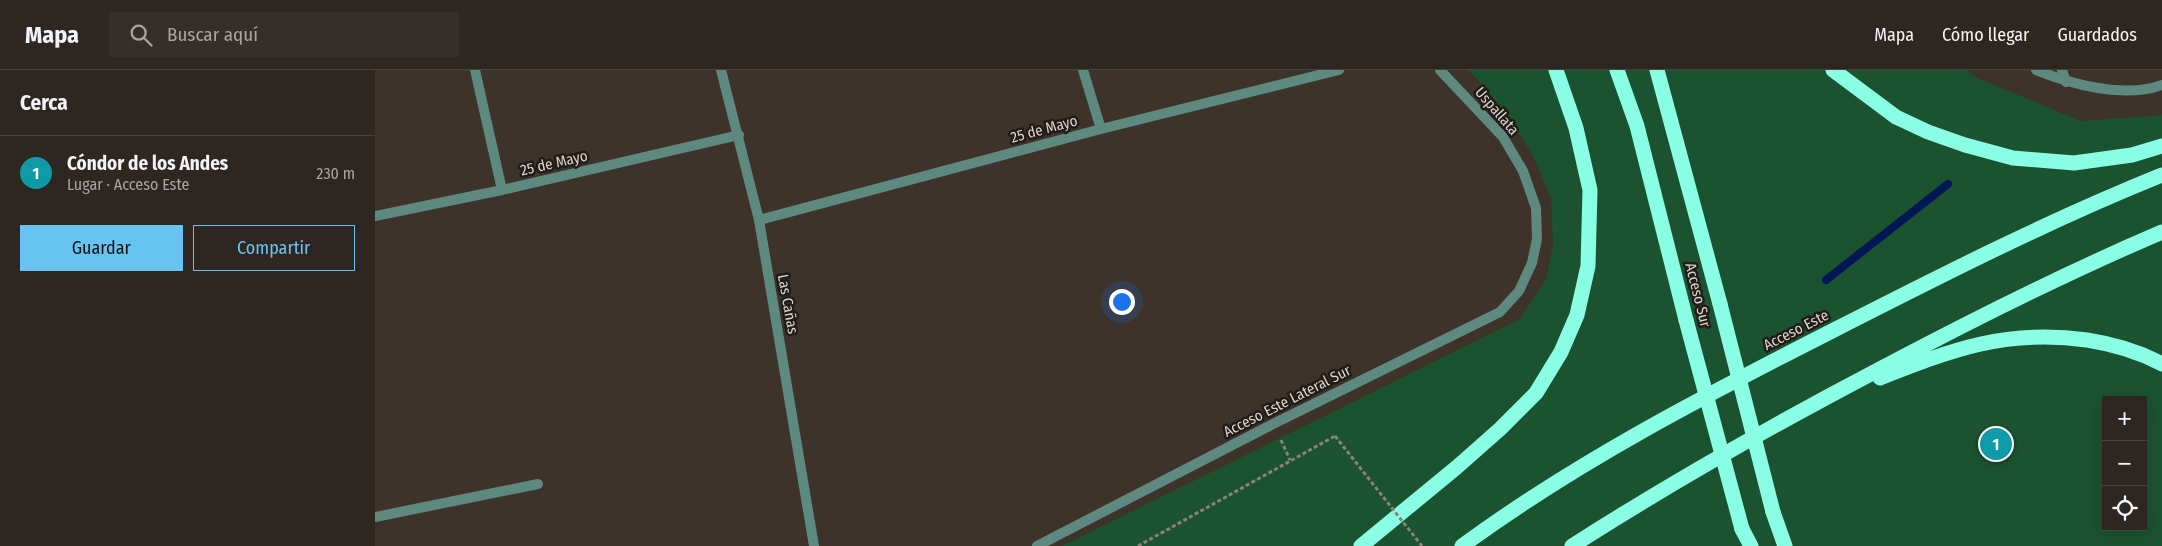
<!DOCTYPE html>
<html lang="es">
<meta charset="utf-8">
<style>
:root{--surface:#2e2620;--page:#362e29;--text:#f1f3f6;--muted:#a7a5a5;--line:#49433e;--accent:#69c3f1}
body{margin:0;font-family:"Fira Sans Condensed",sans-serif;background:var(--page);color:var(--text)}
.controls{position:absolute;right:15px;bottom:15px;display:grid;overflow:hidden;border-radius:0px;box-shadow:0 5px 20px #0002}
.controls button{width:45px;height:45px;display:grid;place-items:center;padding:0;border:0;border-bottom:1px solid var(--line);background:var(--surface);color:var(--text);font:25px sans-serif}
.you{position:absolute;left:746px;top:231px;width:18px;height:18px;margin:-12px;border:4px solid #fff;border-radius:50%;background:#1a73e8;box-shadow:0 0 0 8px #1a73e833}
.badge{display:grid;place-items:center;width:32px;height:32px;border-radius:50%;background:var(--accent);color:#fff;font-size:16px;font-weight:700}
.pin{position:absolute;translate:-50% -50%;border:2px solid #fff;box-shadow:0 1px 5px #0006}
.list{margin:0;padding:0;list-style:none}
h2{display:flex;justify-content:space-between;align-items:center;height:65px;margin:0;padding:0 20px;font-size:21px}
h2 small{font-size:16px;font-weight:400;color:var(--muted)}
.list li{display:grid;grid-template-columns:32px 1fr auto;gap:15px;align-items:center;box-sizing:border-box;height:75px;padding:0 20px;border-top:1px solid var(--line)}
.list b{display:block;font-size:19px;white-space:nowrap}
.list p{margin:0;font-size:16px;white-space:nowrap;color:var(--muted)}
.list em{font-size:16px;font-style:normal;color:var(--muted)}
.actions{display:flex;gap:10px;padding:15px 20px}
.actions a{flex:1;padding:11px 0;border:1px solid var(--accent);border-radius:0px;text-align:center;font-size:18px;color:var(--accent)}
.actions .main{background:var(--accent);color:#111}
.icon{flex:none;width:28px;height:28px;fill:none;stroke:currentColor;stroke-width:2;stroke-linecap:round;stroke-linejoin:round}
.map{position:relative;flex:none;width:1787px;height:476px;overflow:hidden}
header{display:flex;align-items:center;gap:30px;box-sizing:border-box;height:70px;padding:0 25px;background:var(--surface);border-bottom:1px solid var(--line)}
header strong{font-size:24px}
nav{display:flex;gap:28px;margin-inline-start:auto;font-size:18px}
.search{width:350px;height:45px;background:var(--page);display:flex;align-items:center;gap:12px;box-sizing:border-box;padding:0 18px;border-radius:0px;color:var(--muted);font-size:19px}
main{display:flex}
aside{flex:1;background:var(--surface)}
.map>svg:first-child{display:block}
</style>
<header>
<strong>Mapa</strong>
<div class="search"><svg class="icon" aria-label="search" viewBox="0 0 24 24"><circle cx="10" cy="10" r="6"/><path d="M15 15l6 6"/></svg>Buscar aquí</div>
<nav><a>Mapa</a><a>Cómo llegar</a><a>Guardados</a></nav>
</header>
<main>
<aside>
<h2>Cerca<small></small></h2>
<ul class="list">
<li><span class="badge" style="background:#0f9aa8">1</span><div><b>Cóndor de los Andes</b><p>Lugar · Acceso Este</p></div><em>230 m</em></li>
</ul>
<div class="actions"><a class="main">Guardar</a><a>Compartir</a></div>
</aside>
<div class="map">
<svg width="1787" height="476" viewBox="0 0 1787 476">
<rect width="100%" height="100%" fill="#3d332b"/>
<!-- green -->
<path fill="#1b5230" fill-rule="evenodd" d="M1094,0H1591L1602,8L1706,51L1787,45V476H687L1145,249L1171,209L1178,175L1176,129L1159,88L1133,45ZM1731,330H1768V457H1731Z"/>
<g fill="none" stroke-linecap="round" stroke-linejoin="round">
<!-- stream -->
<path stroke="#021854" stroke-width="8" d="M1451,210L1573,114"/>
<!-- path -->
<path stroke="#8a827b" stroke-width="3" stroke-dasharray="4 2.5" stroke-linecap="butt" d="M906,370L915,390
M763,476L960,366"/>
<!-- minor -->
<path stroke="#5d897f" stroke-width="10" d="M100,0L127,120
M708,0L726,59
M1687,0L1691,12
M0,146L127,120L364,65
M384,150L726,59L964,0
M0,447L163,414"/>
<!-- tertiary -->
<path stroke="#5d897f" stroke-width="10" d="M346,0L384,150L439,476
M1661,0C1696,14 1749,29 1787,15
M662,476L898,354L1125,242L1144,221L1157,193L1162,169L1161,138L1148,101L1128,67L1065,0"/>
<!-- motorway -->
<path stroke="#89fee4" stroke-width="15" d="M1242,0L1262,56L1311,250
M1282,0L1345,234
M1458,0L1521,47L1553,62L1590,75L1638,88L1699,93L1757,85L1787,76
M1505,308C1579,279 1631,259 1712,270C1738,274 1763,281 1787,294
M1398,442L1410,476
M1367,459L1376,476
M986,476L1082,397L1125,359L1161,323L1186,282L1202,245L1213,196L1215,120L1201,58L1181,0
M1087,476C1203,391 1331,325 1459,260C1567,205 1675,150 1787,105
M1197,476C1297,412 1400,354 1505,299C1597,250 1691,203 1787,162"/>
<!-- path-bridge -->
<path stroke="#8a827b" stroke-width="3" stroke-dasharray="4 2.5" stroke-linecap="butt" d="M960,366L1047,476"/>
<!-- motorway-bridge -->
<path stroke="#89fee4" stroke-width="15" d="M1345,234L1398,442
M1311,250L1367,459"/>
</g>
<g text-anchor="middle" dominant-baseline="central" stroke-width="5" stroke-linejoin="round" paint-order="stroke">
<!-- street labels -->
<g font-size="15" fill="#dcd5d0" stroke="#211c18">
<text transform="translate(1122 41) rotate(49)">Uspallata</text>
<text transform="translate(669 59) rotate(-15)">25 de Mayo</text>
<text transform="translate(179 93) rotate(-13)">25 de Mayo</text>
<text transform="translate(1323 225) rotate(76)">Acceso Sur</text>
<text transform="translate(413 234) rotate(80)">Las Cañas</text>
<text transform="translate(1421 260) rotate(-27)">Acceso Este</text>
<text transform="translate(912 331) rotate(-27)">Acceso Este Lateral Sur</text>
</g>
</g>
</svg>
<div class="controls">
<button>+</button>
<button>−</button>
<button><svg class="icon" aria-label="locate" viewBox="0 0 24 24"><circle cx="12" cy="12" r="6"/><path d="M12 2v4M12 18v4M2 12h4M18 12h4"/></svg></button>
</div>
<div class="you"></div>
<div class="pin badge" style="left:1621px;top:374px;background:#0f9aa8">1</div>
</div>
</main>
